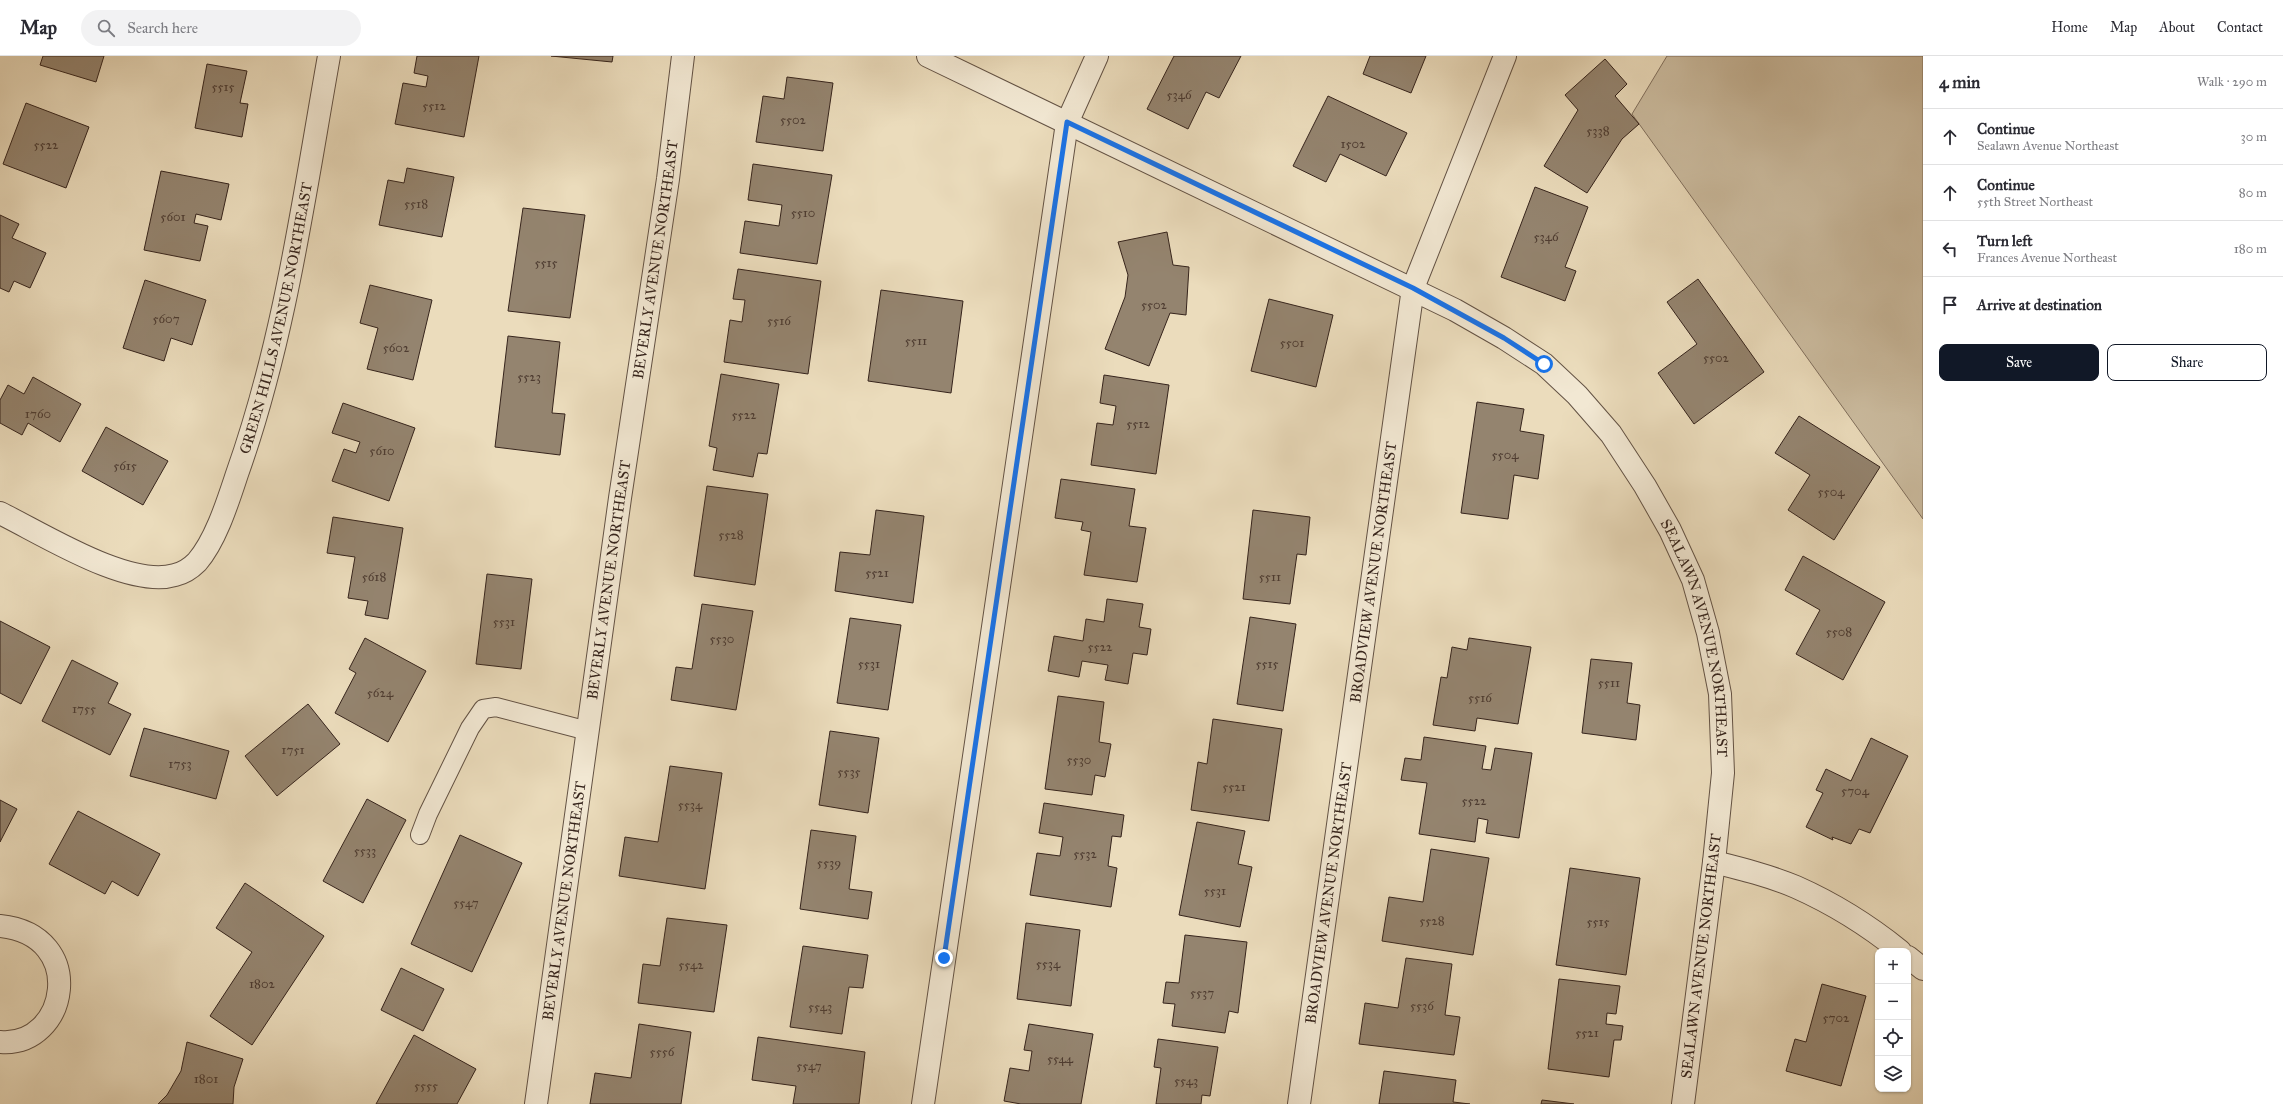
<!DOCTYPE html>
<meta charset="utf-8">
<style>
:root{--surface:#fff;--page:#f2f2f3;--text:#2b2b33;--muted:#7c7c81;--line:#e1e1e2;--accent:#111827}
body{margin:0;font-family:"IM FELL Great Primer",serif;background:var(--page);color:var(--text)}
.controls{position:absolute;right:12px;bottom:12px;display:grid;overflow:hidden;border-radius:8px;box-shadow:0 1px 3px #0004}
.controls button{width:36px;height:36px;display:grid;place-items:center;padding:0;border:0;border-bottom:1px solid var(--line);background:var(--surface);color:var(--text);font:20px sans-serif}
.stop{position:absolute;width:12px;height:12px;margin:-9px;border:3px solid #1a73e8;border-radius:50%;background:#fff}
.stop.end{background:#1a73e8;border-color:#fff;box-shadow:0 1px 4px #0008}
.list{margin:0;padding:0;list-style:none}
h2{display:flex;justify-content:space-between;align-items:center;height:52px;margin:0;padding:0 16px;font-size:17px}
h2 small{font-size:13px;font-weight:400;color:var(--muted)}
.list li{display:grid;grid-template-columns:26px 1fr auto;gap:12px;align-items:center;box-sizing:border-box;height:56px;padding:0 16px;border-top:1px solid var(--line)}
.list b{display:block;font-size:15px;white-space:nowrap}
.list p{margin:0;font-size:13px;white-space:nowrap;color:var(--muted)}
.list em{font-size:13px;font-style:normal;color:var(--muted)}
.actions{display:flex;gap:8px;padding:12px 16px}
.actions a{flex:1;padding:9px 0;border:1px solid var(--accent);border-radius:8px;text-align:center;font-size:14px;color:var(--accent)}
.actions .main{background:var(--accent);color:#fff}
.icon{flex:none;width:22px;height:22px;fill:none;stroke:currentColor;stroke-width:2;stroke-linecap:round;stroke-linejoin:round}
.map{position:relative;flex:none;width:1923px;height:1048px;overflow:hidden}
header{display:flex;align-items:center;gap:24px;box-sizing:border-box;height:56px;padding:0 20px;background:var(--surface);border-bottom:1px solid var(--line)}
header strong{font-size:19px}
nav{display:flex;gap:22px;margin-inline-start:auto;font-size:14px}
.search{width:280px;height:36px;background:var(--page);display:flex;align-items:center;gap:10px;box-sizing:border-box;padding:0 14px;border-radius:22px;color:var(--muted);font-size:15px}
main{display:flex}
aside{flex:1;background:var(--surface)}
.map>svg:first-child{display:block}
</style>
<header>
<strong>Map</strong>
<div class="search"><svg class="icon" aria-label="search" viewBox="0 0 24 24"><circle cx="10" cy="10" r="6"/><path d="M15 15l6 6"/></svg>Search here</div>
<nav><a>Home</a><a>Map</a><a>About</a><a>Contact</a></nav>
</header>
<main>
<div class="map">
<svg width="1923" height="1048" viewBox="0 0 1923 1048">
<rect width="100%" height="100%" fill="#ebdcbc"/>
<filter id="stains"><feTurbulence type="fractalNoise" baseFrequency=".005" numOctaves="4"/><feColorMatrix values="0 0 0 0 .2 0 0 0 0 .09 0 0 0 0 .02 0 0 0 .5 -.17"/></filter>
<radialGradient id="worn" r=".72"><stop offset=".6" stop-color="#630" stop-opacity="0"/><stop offset="1" stop-color="#630" stop-opacity=".3"/></radialGradient>
<!-- green -->
<path fill="#ccbda1" stroke="#81705e" d="M1667,0H1923V463L1632,58Z"/>
<!-- building -->
<path fill="#94846f" stroke="#36241c" d="M43,0H104L96,26L40,9Z
M417,0H479L464,81L395,68L403,27L426,31L428,20L414,17Z
M551,0H613L612,6Z
M1174,0H1241L1219,42L1206,36L1188,73L1147,53Z
M1370,0H1426L1411,37L1363,18Z
M1605,3L1627,28L1615,40L1639,68L1622,83L1587,137L1544,110L1578,54L1565,39Z
M207,8L247,15L240,47L248,48L242,81L195,72Z
M787,21L833,27L823,95L756,86L763,40L784,43Z
M1328,40L1407,77L1386,120L1340,98L1326,126L1293,110Z
M26,47L89,71L66,132L3,108Z
M753,108L832,119L817,208L740,197L745,165L779,170L782,149L748,144Z
M407,112L454,121L442,181L379,169L388,124L404,127Z
M161,115L229,128L221,164L196,158L194,167L208,170L200,205L144,194Z
M1535,131L1588,151L1565,211L1576,215L1565,245L1501,221Z
M523,152L585,159L570,262L508,255Z
M0,159L19,168L12,182L46,197L30,232L14,225L9,236L0,232Z
M1167,176L1173,209L1189,211L1186,259L1170,257L1149,310L1105,293L1125,241L1128,219L1118,186Z
M738,213L821,225L808,318L724,306L730,264L742,266L745,244L733,243Z
M1698,223L1764,316L1694,368L1658,317L1697,288L1667,246Z
M145,224L206,244L192,289L171,282L164,305L123,292Z
M370,229L432,244L413,324L367,313L378,272L360,267Z
M881,234L963,245L951,337L868,325Z
M1269,243L1333,259L1316,331L1251,315Z
M508,280L560,286L552,357L565,358L560,399L495,391Z
M721,318L779,328L767,398L758,397L753,421L713,414L717,392L709,390Z
M1104,319L1169,329L1156,418L1091,409L1097,367L1113,369L1116,350L1100,347Z
M33,321L81,348L60,386L28,367L22,379L0,367V344L8,329L24,338Z
M1477,346L1524,353L1520,375L1544,379L1538,423L1514,419L1508,463L1461,457Z
M343,347L415,372L389,445L332,425L344,393L356,397L360,386L332,377Z
M1799,360L1880,411L1834,484L1788,454L1810,419L1775,397Z
M106,371L168,405L143,449L82,415Z
M1061,423L1135,433L1129,470L1146,472L1137,526L1084,519L1091,476L1081,474L1083,466L1055,462Z
M707,430L768,438L755,529L694,520Z
M876,454L924,460L913,547L835,535L840,496L870,499Z
M1253,454L1310,461L1306,499L1297,498L1290,548L1243,543Z
M333,461L403,472L388,563L365,559L368,545L348,542L355,501L327,497Z
M1803,500L1885,546L1843,624L1796,598L1820,554L1785,534Z
M487,518L532,523L521,613L476,608Z
M1107,543L1143,548L1139,571L1151,573L1147,599L1133,597L1128,628L1105,624L1108,609L1082,605L1079,621L1048,615L1054,580L1083,585L1086,563L1104,566Z
M702,548L753,555L736,654L671,644L676,611L692,613Z
M1250,561L1296,568L1283,655L1237,648Z
M850,562L901,569L888,654L837,647Z
M0,565L50,591L21,648L0,637Z
M365,582L426,615L388,686L335,657L356,617L349,613Z
M1469,582L1531,591L1518,668L1477,662L1475,675L1433,669L1441,621L1447,622L1452,591L1467,594Z
M1591,603L1632,607L1627,647L1640,649L1636,684L1582,677Z
M72,604L118,627L108,647L131,658L110,699L42,665Z
M1058,640L1104,646L1099,686L1111,688L1105,721L1095,719L1092,739L1045,733Z
M308,648L340,688L277,740L245,700Z
M1213,663L1282,673L1269,765L1191,754L1198,706L1207,708Z
M144,672L229,695L216,743L130,720Z
M830,675L879,682L868,757L819,749Z
M1424,681L1486,690L1482,713L1491,714L1495,692L1532,697L1519,782L1486,777L1488,764L1478,762L1475,786L1419,778L1427,727L1401,724L1405,702L1421,704Z
M1871,682L1908,700L1870,777L1859,773L1851,788L1832,781L1833,784L1806,771L1823,737L1816,734L1826,713L1851,725Z
M670,710L722,717L705,833L619,820L625,781L658,786Z
M367,743L406,764L363,847L323,825Z
M0,744L17,753L0,786Z
M1044,747L1124,759L1121,781L1112,780L1108,810L1117,812L1111,851L1030,839L1037,797L1060,800L1063,781L1039,777Z
M78,755L160,798L138,840L112,825L105,838L49,808Z
M1197,766L1245,775L1238,808L1252,811L1240,871L1179,859Z
M811,774L856,780L849,833L872,836L868,863L800,853Z
M460,779L522,807L472,916L411,888Z
M1431,793L1489,802L1473,899L1382,885L1389,841L1423,846Z
M1570,812L1640,822L1626,919L1556,909Z
M245,827L324,880L252,989L210,960L252,896L216,872Z
M667,862L727,869L714,956L638,947L643,908L660,910Z
M1026,867L1080,874L1071,950L1017,943Z
M1185,879L1247,886L1238,957L1229,955L1225,977L1172,970L1175,948L1163,947L1166,926L1179,927Z
M803,890L868,899L863,932L849,931L842,978L790,971Z
M1406,902L1452,908L1445,959L1460,961L1454,999L1359,988L1365,947L1398,952Z
M401,912L444,933L423,975L381,954Z
M1559,923L1620,930L1616,958L1607,957L1606,968L1623,970L1621,984H1614L1609,1021L1548,1013Z
M1822,928L1866,940L1841,1030L1786,1015L1795,983L1806,986Z
M639,968L691,976L681,1048H590L595,1017L631,1022Z
M1029,968L1093,978L1081,1048H1021L1004,1045L1010,1012L1029,1015L1032,995L1024,994Z
M414,979L476,1013L457,1048H376Z
M758,981L865,996L859,1048H793L796,1030L752,1024Z
M1158,983L1218,991L1210,1040L1202,1039L1201,1048H1156L1161,1012L1154,1011Z
M187,986L243,1003L234,1031L233,1048H158L167,1039L181,1015Z
M1384,1015L1456,1024L1453,1046L1470,1048H1379Z
M1542,1044L1574,1048H1541Z"/>
<g fill="none" stroke-linecap="round" stroke-linejoin="round">
<!-- lane casing -->
<g stroke="#635244" stroke-width="20">
<path id="lane" d="M420,779L428,758L470,672L483,653L496,651L588,675"/>
</g>
<!-- street casing -->
<g stroke="#635244" stroke-width="24">
<g id="street">
<path id="s1" d="M928,0L1455,254L1504,282L1544,308L1577,339L1611,378L1645,430L1670,474L1693,524L1708,577L1720,638L1723,717L1714,806L1683,1048"/>
<path id="s2" d="M0,457C43,478 129,533 175,519C184,517 191,512 197,506C216,484 228,445 237,418C285,283 304,140 329,0"/>
<path d="M1714,806C1742,813 1770,820 1796,831C1832,847 1869,870 1900,895"/>
<path d="M0,870C89,879 68,992 0,986"/>
<path d="M1908,901L1923,913"/>
<path id="s3" d="M536,1048L620,442L668,123L683,0"/>
<path d="M923,1048L1067,67L1097,0"/>
<path id="s4" d="M1299,1048L1413,232L1505,0"/>
</g>
</g>
<!-- lane -->
<use href="#lane" stroke="#f2e8d3" stroke-width="18"/>
<!-- street -->
<use href="#street" stroke="#f2e8d3" stroke-width="22"/>
</g>
<g fill="none" stroke-linecap="round" stroke-linejoin="round">
<!-- route -->
<path stroke="#1a73e8" stroke-width="5" d="M944,902L1067,66L1413,232L1504,282L1544,308"/>
</g>
<g text-anchor="middle" dominant-baseline="central" stroke-width="3" stroke-linejoin="round" paint-order="stroke">
<!-- number labels -->
<g font-size="13" fill="#4e3c31">
<text x="223" y="31">5515</text>
<text x="1179" y="39">5346</text>
<text x="434" y="50">5512</text>
<text x="793" y="64">5502</text>
<text x="1598" y="75">5338</text>
<text x="1353" y="88">1502</text>
<text x="46" y="89">5522</text>
<text x="416" y="148">5518</text>
<text x="803" y="157">5510</text>
<text x="173" y="161">5601</text>
<text x="1546" y="181">5346</text>
<text x="546" y="207">5515</text>
<text x="1154" y="249">5502</text>
<text x="166" y="263">5607</text>
<text x="779" y="265">5516</text>
<text x="916" y="285">5511</text>
<text x="1292" y="287">5501</text>
<text x="396" y="292">5602</text>
<text x="1716" y="302">5502</text>
<text x="529" y="321">5523</text>
<text x="38" y="358">1760</text>
<text x="744" y="359">5522</text>
<text x="1138" y="368">5512</text>
<text x="382" y="395">5610</text>
<text x="1505" y="399">5504</text>
<text x="125" y="410">5615</text>
<text x="1831" y="436">5504</text>
<text x="731" y="479">5528</text>
<text x="877" y="517">5521</text>
<text x="374" y="521">5618</text>
<text x="1270" y="521">5511</text>
<text x="504" y="566">5531</text>
<text x="1839" y="576">5508</text>
<text x="722" y="583">5530</text>
<text x="1100" y="591">5522</text>
<text x="869" y="608">5531</text>
<text x="1267" y="608">5515</text>
<text x="1609" y="627">5511</text>
<text x="380" y="637">5624</text>
<text x="1480" y="642">5516</text>
<text x="84" y="653">1755</text>
<text x="293" y="694">1751</text>
<text x="1079" y="704">5530</text>
<text x="180" y="708">1753</text>
<text x="849" y="716">5535</text>
<text x="1234" y="731">5521</text>
<text x="1855" y="735">5704</text>
<text x="1474" y="745">5522</text>
<text x="690" y="749">5534</text>
<text x="365" y="795">5533</text>
<text x="1085" y="798">5532</text>
<text x="829" y="807">5539</text>
<text x="1215" y="835">5531</text>
<text x="466" y="847">5547</text>
<text x="1432" y="865">5528</text>
<text x="1598" y="866">5515</text>
<text x="1048" y="908">5534</text>
<text x="691" y="909">5542</text>
<text x="262" y="928">1802</text>
<text x="1202" y="937">5537</text>
<text x="1422" y="950">5536</text>
<text x="820" y="951">5543</text>
<text x="1836" y="962">5702</text>
<text x="1587" y="977">5521</text>
<text x="662" y="996">5556</text>
<text x="1060" y="1003">5544</text>
<text x="809" y="1010">5547</text>
<text x="206" y="1023">1801</text>
<text x="1186" y="1025">5543</text>
<text x="426" y="1030">5555</text>
</g>
<!-- street labels -->
<g font-size="15" fill="#36241c" stroke="#f2e8d3">
<text stroke="none"><textPath href="#s3" startOffset="853">BEVERLY AVENUE NORTHEAST</textPath></text>
<text stroke="none"><textPath href="#s2" startOffset="473">GREEN HILLS AVENUE NORTHEAST</textPath></text>
<text stroke="none"><textPath href="#s4" startOffset="537">BROADVIEW AVENUE NORTHEAST</textPath></text>
<text stroke="none"><textPath href="#s3" startOffset="529">BEVERLY AVENUE NORTHEAST</textPath></text>
<text stroke="none"><textPath href="#s1" startOffset="1011">SEALAWN AVENUE NORTHEAST</textPath></text>
<text stroke="none"><textPath href="#s4" startOffset="213">BROADVIEW AVENUE NORTHEAST</textPath></text>
<text stroke="none"><textPath href="#s3" startOffset="205">BEVERLY AVENUE NORTHEAST</textPath></text>
<text transform="translate(1701 900) rotate(-83)">SEALAWN AVENUE NORTHEAST</text>
</g>
</g>
<rect width="100%" height="100%" filter="url(#stains)"/>
<rect width="100%" height="100%" fill="url(#worn)"/>
</svg>
<div class="controls">
<button>+</button>
<button>−</button>
<button><svg class="icon" aria-label="locate" viewBox="0 0 24 24"><circle cx="12" cy="12" r="6"/><path d="M12 2v4M12 18v4M2 12h4M18 12h4"/></svg></button>
<button><svg class="icon" aria-label="layers" viewBox="0 0 24 24"><path d="M12 4l9 5-9 5-9-5zM3 14l9 5 9-5"/></svg></button>
</div>
<div class="stop" style="left:1544px;top:308px"></div>
<div class="stop end" style="left:944px;top:902px"></div>
</div>
<aside>
<h2>4 min<small>Walk · 290 m</small></h2>
<ul class="list">
<li><svg class="icon" aria-label="ahead" viewBox="0 0 24 24"><path d="M12 20V5M6 11l6-6 6 6"/></svg><div><b>Continue</b><p>Sealawn Avenue Northeast</p></div><em>30 m</em></li>
<li><svg class="icon" aria-label="ahead" viewBox="0 0 24 24"><path d="M12 20V5M6 11l6-6 6 6"/></svg><div><b>Continue</b><p>55th Street Northeast</p></div><em>80 m</em></li>
<li><svg class="icon" aria-label="left" viewBox="0 0 24 24"><path d="M17 20v-9H6M10 6l-5 5 5 5"/></svg><div><b>Turn left</b><p>Frances Avenue Northeast</p></div><em>180 m</em></li>
<li><svg class="icon" aria-label="arrive" viewBox="0 0 24 24"><path d="M6 21V4h12l-3 4 3 4H6"/></svg><div><b>Arrive at destination</b></div></li>
</ul>
<div class="actions"><a class="main">Save</a><a>Share</a></div>
</aside>
</main>
